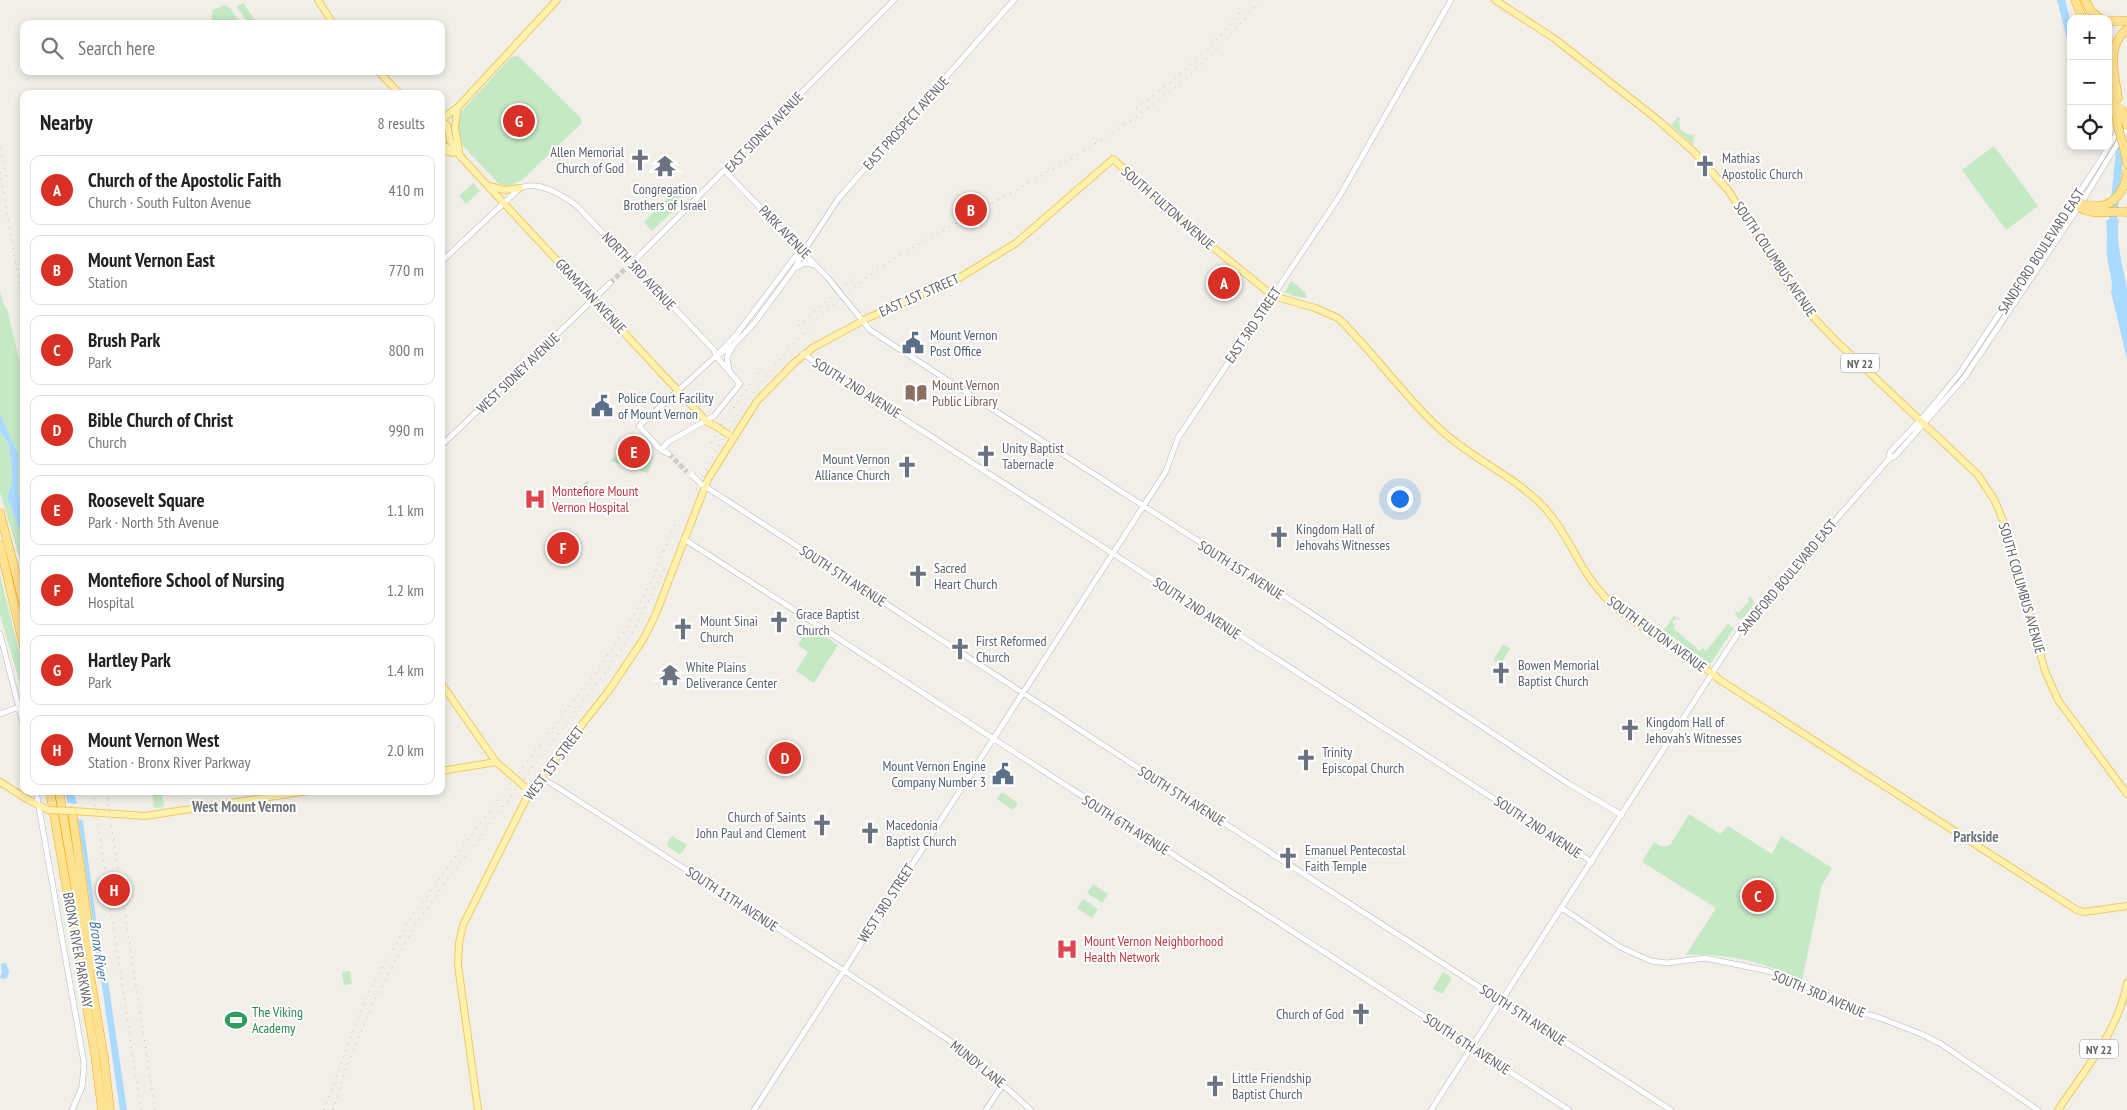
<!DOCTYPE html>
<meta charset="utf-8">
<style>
:root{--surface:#fff;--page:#f6f6f6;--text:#222;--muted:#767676;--line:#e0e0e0;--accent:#d93025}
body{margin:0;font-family:"PT Sans Narrow",sans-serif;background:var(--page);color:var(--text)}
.controls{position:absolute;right:15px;top:15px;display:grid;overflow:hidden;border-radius:10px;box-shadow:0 2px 8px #0003}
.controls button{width:45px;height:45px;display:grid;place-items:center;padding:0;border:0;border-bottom:1px solid var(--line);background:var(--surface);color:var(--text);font:25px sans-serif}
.you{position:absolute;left:1399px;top:498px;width:18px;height:18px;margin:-12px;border:4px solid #fff;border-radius:50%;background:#1a73e8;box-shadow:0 0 0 8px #1a73e833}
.badge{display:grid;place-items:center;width:32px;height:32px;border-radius:50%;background:var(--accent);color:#fff;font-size:16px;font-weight:700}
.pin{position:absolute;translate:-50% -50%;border:2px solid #fff;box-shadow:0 1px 5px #0006}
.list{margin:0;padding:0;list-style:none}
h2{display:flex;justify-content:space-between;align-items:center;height:65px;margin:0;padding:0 20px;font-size:21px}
h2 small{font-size:16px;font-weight:400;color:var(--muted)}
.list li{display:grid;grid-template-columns:32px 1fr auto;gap:15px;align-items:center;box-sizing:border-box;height:70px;margin:0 10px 10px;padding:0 10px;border:1px solid var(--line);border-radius:10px}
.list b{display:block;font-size:19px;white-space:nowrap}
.list p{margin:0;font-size:16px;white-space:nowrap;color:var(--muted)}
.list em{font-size:16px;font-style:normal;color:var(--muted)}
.icon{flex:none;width:28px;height:28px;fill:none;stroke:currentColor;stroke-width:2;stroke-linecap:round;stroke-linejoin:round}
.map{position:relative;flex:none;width:2127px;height:1110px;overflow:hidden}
.search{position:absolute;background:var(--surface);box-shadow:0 2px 8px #0003;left:20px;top:20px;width:425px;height:55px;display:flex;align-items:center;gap:12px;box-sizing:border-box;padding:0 18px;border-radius:10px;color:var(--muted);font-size:19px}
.panel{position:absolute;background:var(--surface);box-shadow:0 2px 8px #0003;left:20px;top:90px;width:425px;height:705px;border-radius:10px}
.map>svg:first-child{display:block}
</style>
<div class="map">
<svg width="2127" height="1110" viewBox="0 0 2127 1110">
<rect width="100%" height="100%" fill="#f1efe8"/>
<!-- green -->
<path fill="#c5e8c5" d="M243,3L258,24H249L237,7Z
M225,5L230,8L241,24H213L211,20L213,10Z
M518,56L581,118V124L522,180L507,187L498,183L463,146L458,132L459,116L461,112L511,57Z
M1679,116L1680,129L1687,134L1694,135L1693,145L1671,125Z
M1994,146L2038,206L2006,230L1962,170Z
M473,183L480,191L466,204L459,196Z
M675,191L682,198V202L652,231L644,222Z
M1291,281L1304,291L1307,298L1294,296L1285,292Z
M0,290L2,300L8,312L24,381V519L18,493V453L0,414Z
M0,432L8,443L11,460L12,482L7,497L24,543V573L0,492Z
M634,438L653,456L648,473L610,461Z
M589,480L585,499L572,492L574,490Z
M0,575L24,671V697L0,615Z
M1750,596L1754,601L1749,608L1755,602V603L1741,621L1744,615L1739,620L1735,613L1736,611L1739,613L1749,601L1748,598Z
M1674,616L1680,619L1679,620L1676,618L1672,622L1675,625L1673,628L1700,651L1703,648L1706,651L1728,624L1734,628L1711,663H1709L1663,631Z
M809,626L838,645L814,683L796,671L808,652L798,645Z
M1503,645L1510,648L1501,665L1493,660Z
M162,792L164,807L154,808L152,793Z
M1002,792L1018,803L1013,810L997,799Z
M1689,814L1720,834L1728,826L1772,854L1781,836L1832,868L1822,885L1802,980C1765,962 1727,953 1686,955L1716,908L1642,862L1654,842L1662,847L1670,845Z
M672,836L687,845L680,855L666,845Z
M1093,884L1108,894L1102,903L1087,893Z
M1083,899L1098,909L1092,918L1077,908Z
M350,971L352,984L344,985L342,972Z
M1443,972L1452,978L1442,994L1433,989Z"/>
<!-- water -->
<path fill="#aadaff" d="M2119,219C2115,242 2123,266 2127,288C2127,311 2127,337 2127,359L2111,292C2114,280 2108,269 2107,256C2106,244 2108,232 2106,220Z
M0,414L18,453V493L24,519V543L7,497L12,482L11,460L8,443L0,432Z
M65,791H73L83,822L99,941C104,954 101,970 108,981L127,1110H120L78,820L67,802Z
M6,963L9,971L7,978L2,979L0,977L2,972L1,964Z"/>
<!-- pier -->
<path fill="#f1efe8" d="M65,803L79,804L84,820L75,819Z"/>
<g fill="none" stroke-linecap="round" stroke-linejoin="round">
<!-- river -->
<path stroke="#aadaff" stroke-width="8" d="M2061,0L2071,38
M2108,139L2120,150L2112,229"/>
<!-- minor-tunnel -->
<path stroke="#ccccc8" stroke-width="5" stroke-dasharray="5 2.5" stroke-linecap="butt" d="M610,283L632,263
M669,454L687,472"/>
<!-- minor casing -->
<g stroke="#b5b8bc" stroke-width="6">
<path id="minor" d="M725,171L827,277
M441,262L520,188C539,180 562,195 577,206L714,350L716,356L740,384L714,416L668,442L661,450
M632,263L894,0
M797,267L805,263L815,265
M858,315L870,330L941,376L1309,612L1569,784L1622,815
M803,354L1592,862
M716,356L733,346L755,322L794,269L804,251L838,199L1014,0
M729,371L727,357L733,346
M441,446L610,283
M669,454L661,450L639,426L716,356L736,335L795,257L803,251
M1889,459L1890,452L1925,415L1960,373L2095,169L2126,118
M703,485L1137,767L1671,1110
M684,539L1569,1110
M0,634L24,727
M0,714L24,705
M541,777L843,970L965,1051L1031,1110
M36,791L84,1063L82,1087L72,1110
M1562,908L1620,947L1651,961L1667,963L1705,958L1768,971L1783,976L1826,996L1849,1009L1880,1018L1921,1034L1941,1044L2038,1110
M754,1110L1166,471L1178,438L1339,197L1451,0
M986,1110L1003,1084
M1431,1110L1742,627L1889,459L1895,456L1964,378L2082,202L2127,128"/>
</g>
<!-- major casing -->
<g stroke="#f2c960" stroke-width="8">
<path id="major" d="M318,0L333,24
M1495,0L1555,39L1658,120L1694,152L1728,190L1784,278L1813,317L1837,342L1978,475L1995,501L2006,528L2045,671L2058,700L2127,794
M378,71L400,94
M457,110L455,128L459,151
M441,120L458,107L557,0
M441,121L447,125L450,140L461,157L707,422L717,427
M441,144L455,152
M441,150L453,153
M489,186L505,190L520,188
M441,683L496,762L510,774
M441,771L496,762
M0,782L27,799L48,810
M72,811L145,816L308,791
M478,1110L458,965L459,943L463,925L530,791L610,689L644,638L655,616L708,479L757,401L795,362L814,347L868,318L959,278L1016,243L1113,159L1188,227L1273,296L1315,308L1338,318C1375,353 1403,396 1441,430C1474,461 1520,478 1549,513C1572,541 1581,574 1609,601C1642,632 1686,650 1720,680L2077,910L2084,912L2127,906
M2058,1110C2085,1069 2118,1032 2127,983"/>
</g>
<!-- highway casing -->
<g stroke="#f9ab00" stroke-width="9">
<path id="highway" d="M2075,0L2083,19
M2085,0L2091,11L2101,19
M2108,21H2127
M2108,88L2115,108
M2118,98C2115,74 2105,47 2127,29
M2124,148L2127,164
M2073,201C2082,202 2089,207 2097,206C2115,206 2125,189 2127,173
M2073,201C2086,219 2108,210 2127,212
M0,513L24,605
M0,545L24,647
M50,791L95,1054L102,1110
M59,791L104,1058L110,1110
M72,811L94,966"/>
</g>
<!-- minor -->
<use href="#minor" stroke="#fff" stroke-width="5"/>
<!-- major -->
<use href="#major" stroke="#fff2af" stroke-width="6"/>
<!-- highway -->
<use href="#highway" stroke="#fde293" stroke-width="8"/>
<!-- rail -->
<path stroke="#b6b7b8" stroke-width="1" stroke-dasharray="1 6" stroke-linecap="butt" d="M1136,108C1176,80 1213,46 1244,8
M0,148L7,179
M0,172L24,312
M799,326L820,306L856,277
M711,443L724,421L760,371
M696,489C736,408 789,337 861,282C896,255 936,234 975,213C1034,179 1096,147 1151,106C1192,76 1228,40 1260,0
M93,791L141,1110
M106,791L155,1110
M324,1110L365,999L408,922L469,838L604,661L629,624L651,582L675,524
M333,1110L345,1071L373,1003L414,927L445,883L610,666L635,628L665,568"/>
<!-- minor-bridge casing -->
<g stroke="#b5b8bc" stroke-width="6" stroke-linecap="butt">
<path id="minor-bridge" d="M827,277L858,315
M692,475L701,484"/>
</g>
<!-- major-bridge casing -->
<g stroke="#f2c960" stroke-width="8" stroke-linecap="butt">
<path id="major-bridge" d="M717,427L729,435
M510,774L525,787
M48,810L72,811"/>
</g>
<!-- highway-bridge casing -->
<g stroke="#f9ab00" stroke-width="9" stroke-linecap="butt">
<path id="highway-bridge" d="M2115,108L2118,127L2124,148
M2121,108L2127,126"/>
</g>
<!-- minor-bridge -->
<use href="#minor-bridge" stroke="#fff" stroke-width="5"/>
<!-- major-bridge -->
<use href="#major-bridge" stroke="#fff2af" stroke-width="6"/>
<!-- highway-bridge -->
<use href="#highway-bridge" stroke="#fde293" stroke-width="8"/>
</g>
<!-- icons -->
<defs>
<g id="church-bare" transform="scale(1.725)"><path d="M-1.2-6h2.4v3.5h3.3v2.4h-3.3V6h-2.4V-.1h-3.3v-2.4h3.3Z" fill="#6b7280" stroke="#fff" stroke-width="2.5" paint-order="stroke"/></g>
<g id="temple-bare" transform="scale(1.725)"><path d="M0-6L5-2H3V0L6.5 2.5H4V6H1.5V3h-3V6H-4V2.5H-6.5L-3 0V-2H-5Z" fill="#6b7280" stroke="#fff" stroke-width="2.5" paint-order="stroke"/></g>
<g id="civic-bare" transform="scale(1.725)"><path d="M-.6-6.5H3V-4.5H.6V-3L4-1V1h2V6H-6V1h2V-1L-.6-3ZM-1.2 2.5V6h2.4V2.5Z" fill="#5c6f8a" stroke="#fff" stroke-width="2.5" paint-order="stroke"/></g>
<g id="library-bare" transform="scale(1.725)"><path d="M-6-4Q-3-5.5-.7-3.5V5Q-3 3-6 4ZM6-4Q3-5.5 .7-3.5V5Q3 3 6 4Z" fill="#8d6e63" stroke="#fff" stroke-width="2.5" paint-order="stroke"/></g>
<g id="hospital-bare" transform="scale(1.725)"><path d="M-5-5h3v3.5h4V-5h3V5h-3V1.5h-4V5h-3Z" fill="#e0444e" stroke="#fff" stroke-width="2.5" paint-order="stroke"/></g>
<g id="stadium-bare" transform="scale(1.725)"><path d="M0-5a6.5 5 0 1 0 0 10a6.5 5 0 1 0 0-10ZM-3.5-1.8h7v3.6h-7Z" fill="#2e9e5b" stroke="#fff" stroke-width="2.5" paint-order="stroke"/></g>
</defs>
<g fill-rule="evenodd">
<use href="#church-bare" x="640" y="160"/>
<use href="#temple-bare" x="665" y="166"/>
<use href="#church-bare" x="1705" y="166"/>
<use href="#civic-bare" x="913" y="343"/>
<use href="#library-bare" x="916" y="393"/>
<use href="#civic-bare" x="602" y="406"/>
<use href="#church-bare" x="986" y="456"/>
<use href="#church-bare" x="907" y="467"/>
<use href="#hospital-bare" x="535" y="499"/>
<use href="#church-bare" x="1279" y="537"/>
<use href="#church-bare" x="918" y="576"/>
<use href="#church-bare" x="779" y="622"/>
<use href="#church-bare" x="683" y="629"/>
<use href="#church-bare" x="960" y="649"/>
<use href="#church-bare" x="1501" y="673"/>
<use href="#temple-bare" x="670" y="675"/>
<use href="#church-bare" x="1630" y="730"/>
<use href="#church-bare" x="1306" y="760"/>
<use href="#civic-bare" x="1003" y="774"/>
<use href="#church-bare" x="822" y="825"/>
<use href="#church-bare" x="870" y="833"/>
<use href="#church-bare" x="1288" y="858"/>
<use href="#hospital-bare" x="1067" y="949"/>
<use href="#church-bare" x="1361" y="1014"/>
<use href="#stadium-bare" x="236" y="1020"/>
<use href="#church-bare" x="1215" y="1086"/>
</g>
<g text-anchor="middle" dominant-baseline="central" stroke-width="4" stroke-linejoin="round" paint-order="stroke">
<!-- shield labels -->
<g fill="#fff" stroke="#8f9295" stroke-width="1">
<rect x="1841" y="353.5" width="38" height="19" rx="4"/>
<rect x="2080" y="1039.5" width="38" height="19" rx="4"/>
</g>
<g font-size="12" font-weight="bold" fill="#5f6368">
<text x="1860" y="363">NY 22</text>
<text x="2099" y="1049">NY 22</text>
</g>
<!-- street labels -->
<g font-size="14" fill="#5f6368" stroke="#fff">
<text transform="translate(906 123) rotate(-48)">EAST PROSPECT AVENUE</text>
<text transform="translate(764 132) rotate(-46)">EAST SIDNEY AVENUE</text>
<text transform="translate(1168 208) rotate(41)">SOUTH FULTON AVENUE</text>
<text transform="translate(785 232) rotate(46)">PARK AVENUE</text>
<text transform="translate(2041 251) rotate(-57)">SANDFORD BOULEVARD EAST</text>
<text transform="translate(1775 259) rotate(56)">SOUTH COLUMBUS AVENUE</text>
<text transform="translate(639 271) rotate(47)">NORTH 3RD AVENUE</text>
<text transform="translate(919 295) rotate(-24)">EAST 1ST STREET</text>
<text transform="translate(591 296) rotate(47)">GRAMATAN AVENUE</text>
<text transform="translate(1253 325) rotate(-56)">EAST 3RD STREET</text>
<text transform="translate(518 373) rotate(-44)">WEST SIDNEY AVENUE</text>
<text transform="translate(857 388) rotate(32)">SOUTH 2ND AVENUE</text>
<text transform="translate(1241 570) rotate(32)">SOUTH 1ST AVENUE</text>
<text transform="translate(843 576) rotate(33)">SOUTH 5TH AVENUE</text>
<text transform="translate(1787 577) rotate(-50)">SANDFORD BOULEVARD EAST</text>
<text transform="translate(2022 588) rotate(74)">SOUTH COLUMBUS AVENUE</text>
<text transform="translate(1197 608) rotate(33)">SOUTH 2ND AVENUE</text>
<text transform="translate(1657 634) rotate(36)">SOUTH FULTON AVENUE</text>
<text transform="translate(554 763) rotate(-53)">WEST 1ST STREET</text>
<text transform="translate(1182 796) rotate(32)">SOUTH 5TH AVENUE</text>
<text transform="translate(1126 825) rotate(32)">SOUTH 6TH AVENUE</text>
<text transform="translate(1538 827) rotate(33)">SOUTH 2ND AVENUE</text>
<text transform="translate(732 899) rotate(33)">SOUTH 11TH AVENUE</text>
<text transform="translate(886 903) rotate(-57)">WEST 3RD STREET</text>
<text transform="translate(78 950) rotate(80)">BRONX RIVER PARKWAY</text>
<text transform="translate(1819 994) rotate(23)">SOUTH 3RD AVENUE</text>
<text transform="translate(1523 1015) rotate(33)">SOUTH 5TH AVENUE</text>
<text transform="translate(1467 1044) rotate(33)">SOUTH 6TH AVENUE</text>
<text transform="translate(978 1064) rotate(39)">MUNDY LANE</text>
</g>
<!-- worship labels -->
<g font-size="14" fill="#5b616d" stroke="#fff" text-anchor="start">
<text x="624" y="152" text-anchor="end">Allen Memorial<tspan x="624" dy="16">Church of God</tspan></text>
<text x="1722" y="158">Mathias<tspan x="1722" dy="16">Apostolic Church</tspan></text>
<text x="665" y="189" text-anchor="middle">Congregation<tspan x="665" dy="16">Brothers of Israel</tspan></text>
<text x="1002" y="448">Unity Baptist<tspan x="1002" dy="16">Tabernacle</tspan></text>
<text x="890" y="459" text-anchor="end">Mount Vernon<tspan x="890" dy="16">Alliance Church</tspan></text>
<text x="1296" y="529">Kingdom Hall of<tspan x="1296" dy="16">Jehovahs Witnesses</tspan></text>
<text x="934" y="568">Sacred<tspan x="934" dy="16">Heart Church</tspan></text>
<text x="796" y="614">Grace Baptist<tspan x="796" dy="16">Church</tspan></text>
<text x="700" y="621">Mount Sinai<tspan x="700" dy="16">Church</tspan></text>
<text x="976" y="641">First Reformed<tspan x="976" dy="16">Church</tspan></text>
<text x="1518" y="665">Bowen Memorial<tspan x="1518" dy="16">Baptist Church</tspan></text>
<text x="686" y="667">White Plains<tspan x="686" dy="16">Deliverance Center</tspan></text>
<text x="1646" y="722">Kingdom Hall of<tspan x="1646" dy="16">Jehovah’s Witnesses</tspan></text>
<text x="1322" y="752">Trinity<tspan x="1322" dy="16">Episcopal Church</tspan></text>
<text x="806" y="817" text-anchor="end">Church of Saints<tspan x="806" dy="16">John Paul and Clement</tspan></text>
<text x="886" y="825">Macedonia<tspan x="886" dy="16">Baptist Church</tspan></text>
<text x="1305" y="850">Emanuel Pentecostal<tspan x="1305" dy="16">Faith Temple</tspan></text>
<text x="1344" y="1014" text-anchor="end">Church of God</text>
<text x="1232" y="1078">Little Friendship<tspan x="1232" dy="16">Baptist Church</tspan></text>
</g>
<!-- service labels -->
<g font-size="14" fill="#4e5e75" stroke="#fff" text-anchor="start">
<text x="930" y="335">Mount Vernon<tspan x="930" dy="16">Post Office</tspan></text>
<text x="618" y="398">Police Court Facility<tspan x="618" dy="16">of Mount Vernon</tspan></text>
<text x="986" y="766" text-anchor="end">Mount Vernon Engine<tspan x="986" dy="16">Company Number 3</tspan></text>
</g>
<!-- education labels -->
<g font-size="14" fill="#785e54" stroke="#fff" text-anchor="start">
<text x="932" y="385">Mount Vernon<tspan x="932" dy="16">Public Library</tspan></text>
</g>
<!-- health labels -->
<g font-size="14" fill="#be3a42" stroke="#fff" text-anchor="start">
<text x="552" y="491">Montefiore Mount<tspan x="552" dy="16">Vernon Hospital</tspan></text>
<text x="1084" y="941">Mount Vernon Neighborhood<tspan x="1084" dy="16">Health Network</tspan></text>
</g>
<!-- leisure labels -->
<g font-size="14" fill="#27864d" stroke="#fff" text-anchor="start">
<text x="252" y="1012">The Viking<tspan x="252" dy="16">Academy</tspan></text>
</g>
<!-- neighbourhood labels -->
<g font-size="15" font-weight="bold" fill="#70757a" stroke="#fff">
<text x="244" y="806">West Mount Vernon</text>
<text x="1976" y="836">Parkside</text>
</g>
<!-- water labels -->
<g font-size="15" font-style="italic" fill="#4174aa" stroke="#fff">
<text transform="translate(99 950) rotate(82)">Bronx River</text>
</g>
</g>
</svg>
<div class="controls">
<button>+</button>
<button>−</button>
<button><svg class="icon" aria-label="locate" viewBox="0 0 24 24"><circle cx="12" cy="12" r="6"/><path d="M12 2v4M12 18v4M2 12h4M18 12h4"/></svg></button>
</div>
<div class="you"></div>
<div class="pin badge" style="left:1224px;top:283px">A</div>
<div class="pin badge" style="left:971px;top:210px">B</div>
<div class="pin badge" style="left:1758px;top:896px">C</div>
<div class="pin badge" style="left:785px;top:758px">D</div>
<div class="pin badge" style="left:634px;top:452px">E</div>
<div class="pin badge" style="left:563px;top:548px">F</div>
<div class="pin badge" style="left:519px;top:121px">G</div>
<div class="pin badge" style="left:114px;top:890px">H</div>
<div class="search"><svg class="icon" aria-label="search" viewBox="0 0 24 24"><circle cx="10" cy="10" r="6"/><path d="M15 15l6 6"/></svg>Search here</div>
<section class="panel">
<h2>Nearby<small>8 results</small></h2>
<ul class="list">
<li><span class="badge">A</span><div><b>Church of the Apostolic Faith</b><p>Church · South Fulton Avenue</p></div><em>410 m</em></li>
<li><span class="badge">B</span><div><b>Mount Vernon East</b><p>Station</p></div><em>770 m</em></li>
<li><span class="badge">C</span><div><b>Brush Park</b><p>Park</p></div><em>800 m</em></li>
<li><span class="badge">D</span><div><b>Bible Church of Christ</b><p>Church</p></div><em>990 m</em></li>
<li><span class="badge">E</span><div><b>Roosevelt Square</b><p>Park · North 5th Avenue</p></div><em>1.1 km</em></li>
<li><span class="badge">F</span><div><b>Montefiore School of Nursing</b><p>Hospital</p></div><em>1.2 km</em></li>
<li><span class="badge">G</span><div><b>Hartley Park</b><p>Park</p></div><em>1.4 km</em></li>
<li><span class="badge">H</span><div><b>Mount Vernon West</b><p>Station · Bronx River Parkway</p></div><em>2.0 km</em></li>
</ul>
</section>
</div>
